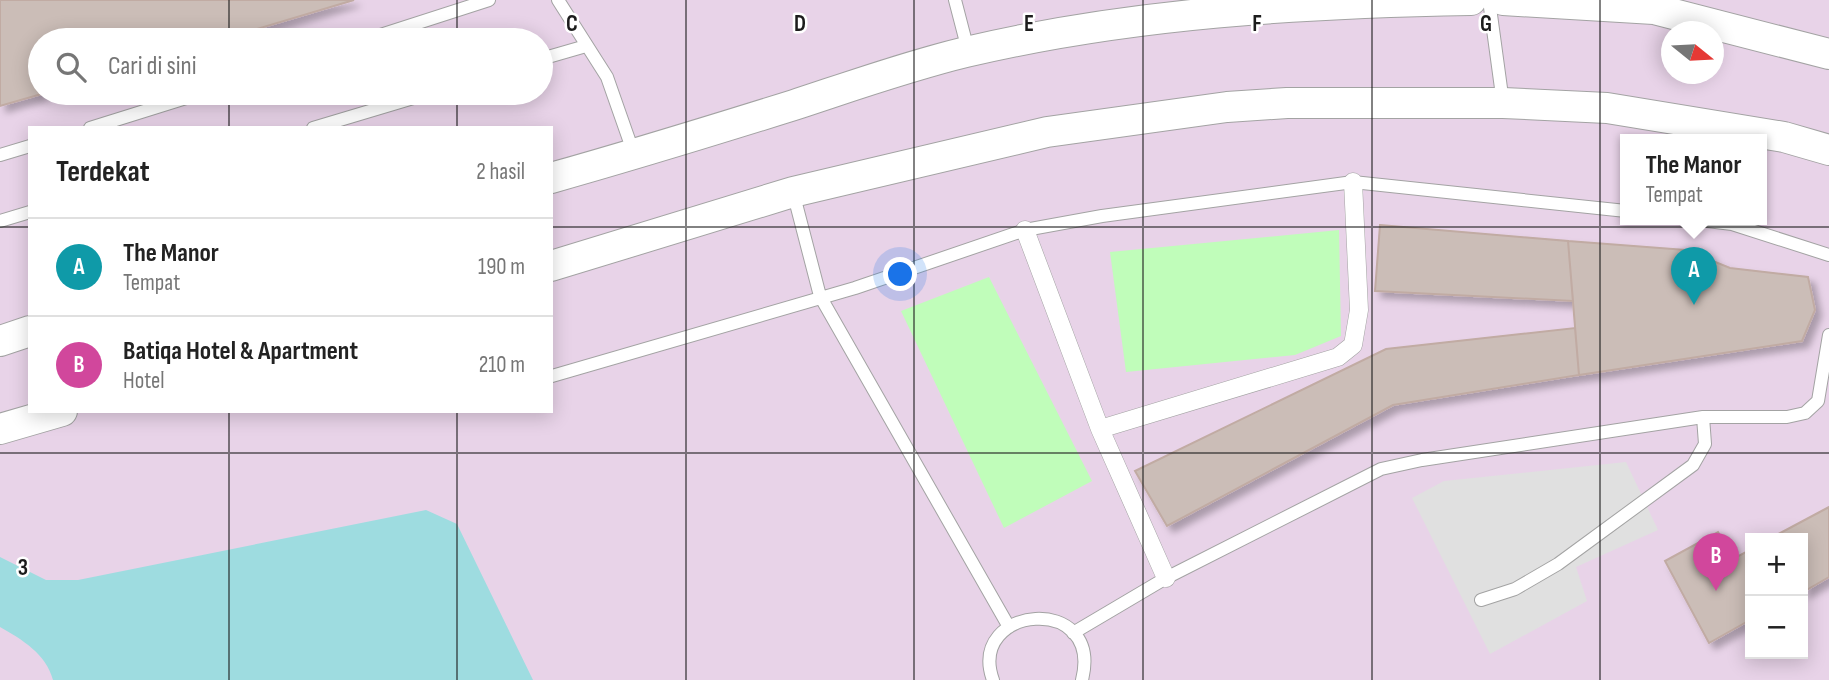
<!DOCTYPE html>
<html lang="id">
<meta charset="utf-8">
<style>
:root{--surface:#fff;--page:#f6f6f6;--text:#222;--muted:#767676;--line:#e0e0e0;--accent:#c90022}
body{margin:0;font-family:"Sofia Sans Condensed",sans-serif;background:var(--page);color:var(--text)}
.controls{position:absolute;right:21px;bottom:21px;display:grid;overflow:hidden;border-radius:0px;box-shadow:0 4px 18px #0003}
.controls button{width:63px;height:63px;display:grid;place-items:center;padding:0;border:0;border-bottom:2px solid var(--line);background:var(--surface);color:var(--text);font:35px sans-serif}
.compass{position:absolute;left:1661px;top:21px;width:63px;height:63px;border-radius:50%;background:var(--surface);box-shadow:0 4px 18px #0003;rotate:108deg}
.you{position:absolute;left:901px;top:275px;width:24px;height:24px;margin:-18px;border:5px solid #fff;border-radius:50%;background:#1a73e8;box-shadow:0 0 0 10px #1a73e833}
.badge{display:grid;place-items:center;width:46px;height:46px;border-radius:50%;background:var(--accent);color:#fff;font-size:23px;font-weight:700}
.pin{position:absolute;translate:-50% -58px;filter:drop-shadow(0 2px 4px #0008)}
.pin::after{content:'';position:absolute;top:37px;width:24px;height:21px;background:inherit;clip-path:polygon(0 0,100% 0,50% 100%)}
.popup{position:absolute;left:1620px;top:134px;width:147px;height:91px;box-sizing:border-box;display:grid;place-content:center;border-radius:0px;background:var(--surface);filter:drop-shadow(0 2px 5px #0005);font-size:23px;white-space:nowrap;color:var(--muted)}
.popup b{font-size:26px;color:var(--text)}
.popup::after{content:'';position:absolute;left:50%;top:100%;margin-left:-14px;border:14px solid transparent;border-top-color:var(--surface)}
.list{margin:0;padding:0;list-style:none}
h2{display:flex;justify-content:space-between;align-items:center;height:91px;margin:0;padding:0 28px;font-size:30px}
h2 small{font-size:23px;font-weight:400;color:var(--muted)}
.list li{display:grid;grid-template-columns:46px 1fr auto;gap:21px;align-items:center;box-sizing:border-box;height:98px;padding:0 28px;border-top:2px solid var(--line)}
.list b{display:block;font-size:26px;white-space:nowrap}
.list p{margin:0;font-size:23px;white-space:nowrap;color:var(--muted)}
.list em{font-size:23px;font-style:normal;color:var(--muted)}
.icon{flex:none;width:38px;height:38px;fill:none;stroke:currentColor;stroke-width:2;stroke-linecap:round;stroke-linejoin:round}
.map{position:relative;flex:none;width:1829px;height:680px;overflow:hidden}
.search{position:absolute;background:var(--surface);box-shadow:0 4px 18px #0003;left:28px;top:28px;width:525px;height:77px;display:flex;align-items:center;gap:18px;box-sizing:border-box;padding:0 24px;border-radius:38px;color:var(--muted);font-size:26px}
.panel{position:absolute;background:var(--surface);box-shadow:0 4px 18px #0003;left:28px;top:126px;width:525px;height:287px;border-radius:0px}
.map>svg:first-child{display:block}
</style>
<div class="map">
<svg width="1829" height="680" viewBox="0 0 1829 680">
<defs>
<filter id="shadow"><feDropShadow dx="6" dy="6" stdDeviation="3.5" flood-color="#0004"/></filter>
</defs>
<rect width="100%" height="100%" fill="#efe8e1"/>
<!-- industrial -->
<path fill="#e8d3e8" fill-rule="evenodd" d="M0,0H1829V680H0ZM1672,32H1714V74H1672ZM40,40H541V93H40ZM30,128H551V411H30ZM1626,139H1762V219H1626ZM1750,538H1803V654H1750Z"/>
<!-- park -->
<path fill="#c0fdba" d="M1339,230L1341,336L1295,355L1126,372L1110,252Z
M989,277L1092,481L1004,528L901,311Z"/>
<!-- parking -->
<path fill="#e0e0e0" d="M1626,462L1658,530L1576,567L1587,601L1490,654L1412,498L1444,481Z"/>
<!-- water -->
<path fill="#9edce0" d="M426,510L457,524L533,680H53C46,654 23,640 0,627V557L46,580H78Z"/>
<!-- building -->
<path fill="#cbbdb7" stroke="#c1aba3" stroke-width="2" filter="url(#shadow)" d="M0,0H354L220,40H40V93H45L0,106Z
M1380,225L1568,241L1573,301L1375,291Z
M1568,241L1686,250L1730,268L1808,277L1815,310L1802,341L1579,375Z
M1575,328L1579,375L1393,405L1167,526L1135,471L1386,349Z
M1829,507V577L1803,592V538H1771Z
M1718,532L1733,559L1750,550V620L1709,643L1665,561Z"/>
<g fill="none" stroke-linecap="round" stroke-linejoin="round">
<!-- service casing -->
<g stroke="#a3a3a3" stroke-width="14">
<path id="service" d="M558,0L607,77L634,154
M955,0L968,50
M1489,0L1503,103
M365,40L489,0
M541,59L586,46
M90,128L202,93
M313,128L430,93
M0,155L30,146
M793,192L820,296L1009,627
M1691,219L1732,224L1829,255
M0,221L30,212
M552,376L855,288L1025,230L1102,216L1353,182L1626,211
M1481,600L1515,589L1558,564L1693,465L1705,444L1703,417
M1073,633L1166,578L1381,469L1422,460L1703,417H1787L1805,413L1818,401L1829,335
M993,680C966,605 1104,592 1082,680"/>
</g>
<!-- pedestrian casing -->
<g stroke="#a3a3a3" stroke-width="19">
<path id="pedestrian" d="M1025,230L1100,429L1166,578
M1100,429L1338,357L1353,345L1359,310L1353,182"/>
</g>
<!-- tertiary casing -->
<g stroke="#a3a3a3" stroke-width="32">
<path id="tertiary" d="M1503,0L1654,9L1829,54
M551,178C633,155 714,130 794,105C852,86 908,66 966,52C1131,13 1302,3 1471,0
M551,266L793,192L1047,132L1227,107L1287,103H1503L1607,108L1784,137L1829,150
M0,341L30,331
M0,429L62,411"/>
</g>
<!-- service -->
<use href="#service" stroke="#fff" stroke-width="12"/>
<!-- pedestrian -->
<use href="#pedestrian" stroke="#fff" stroke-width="18"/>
<!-- tertiary -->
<use href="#tertiary" stroke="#fff" stroke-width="30"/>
</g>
<!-- grid -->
<path fill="none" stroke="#1c1c1c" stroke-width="2" stroke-opacity="0.55" d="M229,0V40M457,0V40M686,0V680M914,0V680M1143,0V680M1372,0V680M1600,0V680M229,93V128M457,93V128M0,227H30M551,227H1829M229,411V680M457,411V680M0,453H1829"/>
<g font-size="23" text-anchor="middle" font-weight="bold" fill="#1c1c1c" stroke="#fff" stroke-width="5" stroke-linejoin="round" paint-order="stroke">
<text x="572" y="31">C</text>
<text x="800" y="31">D</text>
<text x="1029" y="31">E</text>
<text x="1257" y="31">F</text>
<text x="1486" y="31">G</text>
<text x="23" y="575">3</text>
</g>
</svg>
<div class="controls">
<button>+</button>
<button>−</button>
</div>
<svg class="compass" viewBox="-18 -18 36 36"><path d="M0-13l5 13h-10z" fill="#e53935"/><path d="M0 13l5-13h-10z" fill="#767676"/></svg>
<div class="you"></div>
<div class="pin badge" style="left:1694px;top:305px;background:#0f9aa8">A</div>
<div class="popup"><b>The Manor</b>Tempat</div>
<div class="pin badge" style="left:1716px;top:591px;background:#d1479c">B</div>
<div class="search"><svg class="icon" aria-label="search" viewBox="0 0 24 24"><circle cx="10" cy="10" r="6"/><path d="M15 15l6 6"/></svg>Cari di sini</div>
<section class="panel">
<h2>Terdekat<small>2 hasil</small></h2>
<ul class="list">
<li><span class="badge" style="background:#0f9aa8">A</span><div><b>The Manor</b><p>Tempat</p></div><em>190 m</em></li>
<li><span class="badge" style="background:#d1479c">B</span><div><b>Batiqa Hotel &amp; Apartment</b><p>Hotel</p></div><em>210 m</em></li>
</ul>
</section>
</div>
